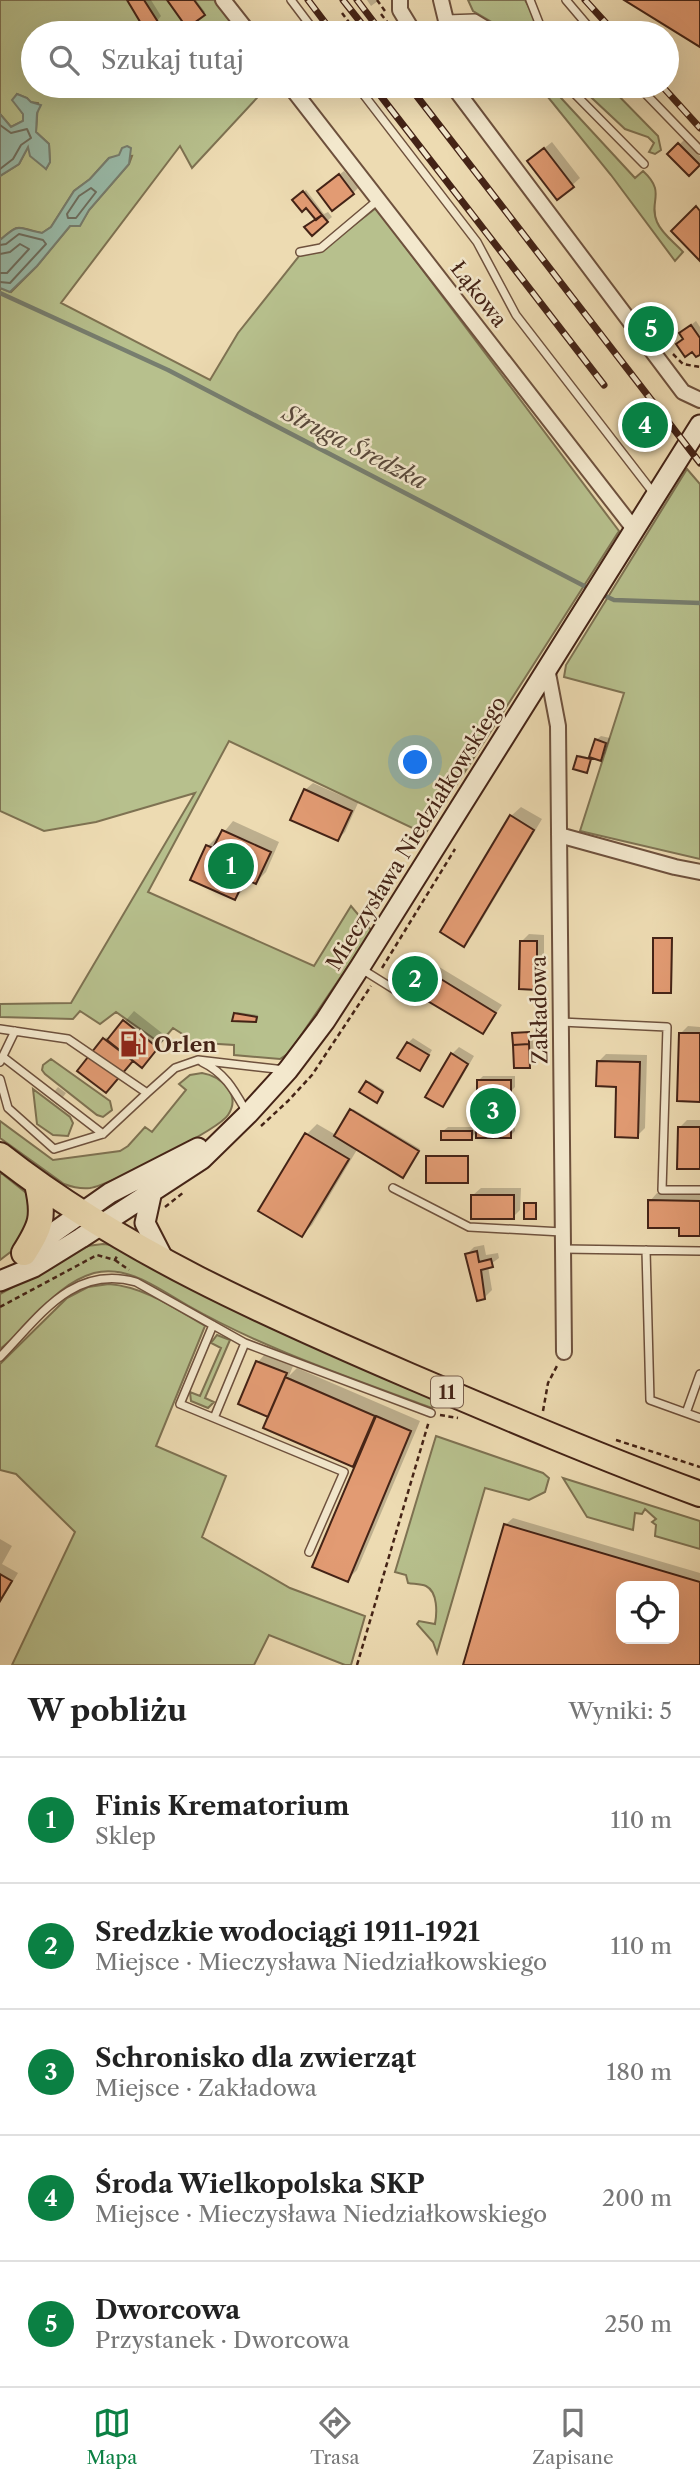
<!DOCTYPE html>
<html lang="pl">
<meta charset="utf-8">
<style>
:root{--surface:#fff;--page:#f2f2f2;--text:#222;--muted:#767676;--line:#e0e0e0;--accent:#0b8043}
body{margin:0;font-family:"Libre Caslon Text",serif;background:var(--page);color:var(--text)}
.controls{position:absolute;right:21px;bottom:21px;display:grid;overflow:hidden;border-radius:14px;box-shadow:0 7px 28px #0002}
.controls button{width:63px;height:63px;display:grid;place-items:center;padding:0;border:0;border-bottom:2px solid var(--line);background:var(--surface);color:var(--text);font:35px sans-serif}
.you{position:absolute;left:416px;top:763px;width:24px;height:24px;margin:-18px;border:5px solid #fff;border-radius:50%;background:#1a73e8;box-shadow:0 0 0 10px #1a73e833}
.badge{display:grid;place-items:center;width:46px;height:46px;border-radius:50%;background:var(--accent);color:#fff;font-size:23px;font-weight:700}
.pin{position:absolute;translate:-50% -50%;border:4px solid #fff;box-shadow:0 2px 7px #0006}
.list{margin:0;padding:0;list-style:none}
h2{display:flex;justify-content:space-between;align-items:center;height:91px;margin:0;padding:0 28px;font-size:30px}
h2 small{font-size:23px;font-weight:400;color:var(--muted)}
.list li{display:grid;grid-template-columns:46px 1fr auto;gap:21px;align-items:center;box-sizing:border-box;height:126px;padding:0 28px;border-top:2px solid var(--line)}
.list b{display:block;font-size:26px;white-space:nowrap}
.list p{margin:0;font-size:23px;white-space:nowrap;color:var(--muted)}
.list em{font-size:23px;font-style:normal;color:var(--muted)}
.icon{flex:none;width:38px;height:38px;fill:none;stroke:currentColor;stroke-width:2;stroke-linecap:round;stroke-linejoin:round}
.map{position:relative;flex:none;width:700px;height:1665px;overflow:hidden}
.search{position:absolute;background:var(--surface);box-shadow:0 7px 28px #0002;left:21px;right:21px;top:21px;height:77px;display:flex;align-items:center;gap:18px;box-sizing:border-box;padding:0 24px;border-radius:38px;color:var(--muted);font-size:26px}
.sheet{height:721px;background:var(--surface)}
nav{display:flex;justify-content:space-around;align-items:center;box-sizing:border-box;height:98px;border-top:2px solid var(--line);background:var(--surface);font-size:19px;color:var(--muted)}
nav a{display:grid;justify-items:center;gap:4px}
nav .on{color:var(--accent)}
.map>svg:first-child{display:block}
</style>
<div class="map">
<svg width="700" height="1665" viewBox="0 0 700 1665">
<rect width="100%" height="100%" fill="#eddbb2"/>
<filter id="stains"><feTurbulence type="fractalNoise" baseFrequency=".00286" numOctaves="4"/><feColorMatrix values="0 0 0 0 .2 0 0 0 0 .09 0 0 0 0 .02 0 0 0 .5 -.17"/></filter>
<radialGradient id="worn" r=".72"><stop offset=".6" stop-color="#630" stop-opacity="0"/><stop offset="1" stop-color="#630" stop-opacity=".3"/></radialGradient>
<!-- green -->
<path fill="#b7c08d" stroke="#7e7252" stroke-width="2" d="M0,0H214L239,33H33V86H268L192,168L180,146L61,303L210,380L238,333L300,255L322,250L376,208L619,531L425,834L229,741L148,892L314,966L351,906L372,931L289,1053L280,1059L234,1055V1045L187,1042V1037L173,1028L160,1043L116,1012L100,1024L80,1011L73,1019L0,1017V1004L71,1003L195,793L96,822L44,831L0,811V288L11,292L37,266L70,226L80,225L89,210L129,164L132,156L109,158L90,179L74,191L51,227L42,233C16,228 22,221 0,240V176L19,164L28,147L46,169L50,162L49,144L36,132L38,103L30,102L27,98L17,94L13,100L23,114V121L11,127L0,114Z
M468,0H525L534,17L537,33H510L473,11Z
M539,86H550L635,178L643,171C667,193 648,201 657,222C662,234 675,243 683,252L675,261L611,175Z
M579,86H609L658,136L661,150L655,154L649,152L654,143L648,137L625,129Z
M687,469L700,484V859L580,831L624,693L564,677L566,665Z
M51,1059L110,1101L112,1110L103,1117L97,1115L45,1074L42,1070L43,1065Z
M202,1073C220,1076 242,1094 228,1115C219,1129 110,1185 90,1188C81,1189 72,1187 64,1184L0,1138V1121L53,1160L120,1151L128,1146L145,1127L152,1132L186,1090L179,1084L190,1075Z
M33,1089L70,1117L73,1123L68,1136L53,1135L37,1124Z
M0,1172L30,1196L35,1214L17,1247L0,1260Z
M103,1244L112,1245L436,1399L432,1408C349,1377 264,1349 187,1305C160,1290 128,1264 94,1273C53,1285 33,1324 0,1349V1294L87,1246Z
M109,1284C145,1287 174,1308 205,1326L156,1446L226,1476L202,1537L290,1588L365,1616L351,1665H345L269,1635L254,1665H12L75,1532L16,1474L0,1470V1364L67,1298L88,1287Z
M217,1335L230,1340L205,1398L214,1402L208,1408L191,1401L190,1392L200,1396L221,1348L211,1343Z
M436,1436L543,1473L549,1478L545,1492L529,1500L485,1488L437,1653L433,1642L417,1624L419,1621L435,1624C437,1613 438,1592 426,1586C421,1584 413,1584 408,1583L406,1575L395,1572Z
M563,1478L700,1521V1549L655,1536L656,1525L652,1522L656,1519L645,1509L642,1514L635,1513L633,1530L587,1517Z"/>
<!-- water -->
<path fill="#9ba" stroke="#777e6f" stroke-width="2" d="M17,94L27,98L31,102L41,105L37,113L36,132L49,144L50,162L46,169L30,156L28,147L19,164L0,176V114L11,127L23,121V114L12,100Z
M127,146L131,148L129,164L89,210L80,226H70L37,266L10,292L0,288V240C22,221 16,229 42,233L51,227L74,191L90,179L109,158L119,155L122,148Z"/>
<!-- shadow -->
<path fill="#0003" fill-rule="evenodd" d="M129,0H151L161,16L157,21Z
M169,0H196L205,12L188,26Z
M367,0H377L378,1L371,6Z
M135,26L137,33H122L123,32Z
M684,140L700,156V163L689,174L670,154Z
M552,142L580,178L558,198L537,154Z
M344,171L358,188L353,193L323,187Z
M306,190L324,214L328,212L332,217L327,221L317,219L307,206L294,200Z
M696,321L700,327V353L693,349L681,333Z
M649,408L662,425L658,429L639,415Z
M601,736L610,738L605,754L600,759L592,756L588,769L578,756L580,755L591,758L596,740Z
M313,783L358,803L345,832L338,839L305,790Z
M521,807L542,819L473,935L463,945L511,816Z
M233,821L279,842L266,872L256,882L249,879L245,888L235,898L208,846L218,836L220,837Z
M529,934L544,935V980L536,988L521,942Z
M656,937H673L672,990L670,992L655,939Z
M431,962L502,1005L483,1032L424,969Z
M134,1011L167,1037L142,1066L133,1059L106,1091L80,1071L105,1039L106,1037L109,1040Z
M237,1012L258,1015L257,1019L255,1021L236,1013Z
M688,1026L700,1027V1100L680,1034Z
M530,1031L531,1040H533L534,1061L530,1066L514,1034Z
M413,1038L432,1050L424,1064L408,1043Z
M459,1047L474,1056L450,1098L443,1105L452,1054Z
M606,1054L647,1055L645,1128L637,1136L618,1085L599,1061Z
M483,1076H515V1087L510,1092L479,1080Z
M369,1081L384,1090L378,1099L367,1083Z
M58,1087L66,1093L57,1105L49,1098Z
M483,1097H514V1115L507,1122H515V1124H480L484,1119L478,1102Z
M353,1109L420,1149L405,1174L358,1148L312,1225L302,1235L261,1210L307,1134L317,1124L336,1135Z
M687,1120H700V1167L680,1127Z
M480,1124V1128H515V1131L510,1136L477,1131L471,1138L443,1131L448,1127H477Z
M430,1155H469V1179L467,1181L428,1157Z
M481,1188H521L520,1210L513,1217L473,1195Z
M657,1193L700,1194V1234L681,1226L650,1201Z
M528,1202H537L535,1218L526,1204Z
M484,1245L486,1255L498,1253L499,1258L488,1266L492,1290L484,1298L467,1254L474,1247Z
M265,1354L293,1366L289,1376L297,1368L420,1421L357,1570L347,1580L356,1467L266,1427L270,1416L240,1403L258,1362Z
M513,1518L700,1573V1665H465L505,1525ZM621,1586H674V1639H621Z
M0,1539L12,1546L2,1564L18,1573L0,1603Z"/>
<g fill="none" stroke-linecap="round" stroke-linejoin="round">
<!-- shore -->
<path stroke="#6e6f60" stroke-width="2" d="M0,125L11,133L27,129L31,138L21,145L13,159L0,169
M91,188L96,192L76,218H68L67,214L79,196Z
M0,245L6,244L19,234L43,240L46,244L10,283L0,282
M0,254L10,252L20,244L29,249L7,273H0"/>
<!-- stream -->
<path stroke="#777e6f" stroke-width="4.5" d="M0,293L168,370L590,589
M601,594L614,600L700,603"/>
</g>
<!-- building -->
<path fill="#e29b73" stroke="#442316" stroke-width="2" fill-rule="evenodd" d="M127,0H144L158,22L145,30Z
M167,0H194L205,15L187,28Z
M624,0H700V47Z
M678,143L700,165L689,176L667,154Z
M544,148L574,187L557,200L527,161Z
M339,174L354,194L332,211L317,191Z
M303,191L322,215L316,220L306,208L302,212L292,200Z
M696,206L700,211V261L671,231Z
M322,215L328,222L312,236L304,227Z
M691,325L700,338V355L696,357L692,352L685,357L676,344L683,339L679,333Z
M643,411L659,430L647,439L632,420Z
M595,739L606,743L601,761L589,757Z
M577,756L591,759L587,773L573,769Z
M304,789L352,811L338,841L290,820Z
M510,815L534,830L464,947L440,932Z
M222,830L271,852L256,884L245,879L235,900L190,880L206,845L213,848Z
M653,938H672L671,993H653Z
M520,941H537V990L519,989Z
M423,968L496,1013L483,1034L409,990Z
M234,1013L257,1017L256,1022L232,1021Z
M123,1020L158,1048L142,1068L107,1040Z
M529,1032V1044L513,1045L512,1033Z
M679,1033H700V1102L677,1101Z
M103,1038L133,1061L106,1093L77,1071Z
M407,1042L429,1055L420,1071L397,1058Z
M529,1044L530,1068H514L513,1045Z
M451,1053L468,1064L443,1107L425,1097Z
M597,1061L640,1062L638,1138L615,1137L616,1087L596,1086Z
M477,1080H511V1094L477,1093Z
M366,1081L383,1092L377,1103L359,1092Z
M476,1101H510V1121H476Z
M350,1109L419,1151L403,1178L334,1136Z
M476,1126H511V1138H476Z
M678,1127H700V1169H677Z
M441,1131H472V1140H441Z
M305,1133L349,1159L302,1237L258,1211Z
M426,1156H468V1183H426Z
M471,1195H514V1219H471Z
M648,1200L700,1201V1236H679V1228H648Z
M524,1203H536V1219H524Z
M477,1251L479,1262L491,1259L493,1267L481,1270L485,1299L477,1301L465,1254Z
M256,1361L287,1373L268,1417L238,1404Z
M285,1377L375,1416L353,1467L263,1428Z
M376,1416L411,1431L348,1582L312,1567Z
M504,1524L700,1582V1665H463ZM621,1586H674V1639H621Z
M0,1574L12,1581L0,1601Z"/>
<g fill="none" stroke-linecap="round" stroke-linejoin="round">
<!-- lane casing -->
<g stroke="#6e513d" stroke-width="10">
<path id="lane" d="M291,0L316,33
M530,0L543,33
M566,0L594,33
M446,19L475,18L500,33
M357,86L477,242L516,315L655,495
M567,86L644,164
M638,86L700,150
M300,252L321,248L378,200
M360,968L400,993
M561,1022L667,1027L662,1190H700
M0,1029L68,1039L147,1093L175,1068L198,1060L285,1070
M3,1057L103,1134
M0,1062L15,1031
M202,1062C225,1073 234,1090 246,1111
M0,1079L8,1108L54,1149L103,1134L147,1093
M393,1188L469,1227L562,1232
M563,1249L700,1251
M646,1250L650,1400L700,1418
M213,1325L180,1404L214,1418L245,1343
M0,1357C39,1317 73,1264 136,1282L245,1343L431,1413
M686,1413L700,1374
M214,1418L344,1472L309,1552"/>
</g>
<!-- street casing -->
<g stroke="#6e513d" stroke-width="18">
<path id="street" d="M223,0L249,33
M400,0V10L414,33
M441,0L449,33
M290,86L634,529
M453,86L683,392L700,400
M547,668L558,726L564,1352
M559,835L675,867L700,872"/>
</g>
<!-- secondary casing -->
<g stroke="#442316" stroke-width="23">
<path id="secondary" d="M152,1191L145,1223L163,1258
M26,1252L110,1193L198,1148
M0,1281L34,1267L81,1238L202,1159L248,1114L288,1070L325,1021L360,967L700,425"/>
</g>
<!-- highway casing -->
<g stroke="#442316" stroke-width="28">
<path id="highway" d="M0,1155C122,1251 268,1315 410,1376C506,1417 602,1458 700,1494
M24,1253C41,1226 45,1217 37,1184"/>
</g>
<!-- path -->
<path stroke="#442316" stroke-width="2.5" stroke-dasharray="5 3.5" stroke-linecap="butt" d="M377,0L385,11
M342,13L357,33
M381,14L396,33
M673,354L683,364L700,367
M382,968L455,849
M261,1126L288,1101L312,1075L371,986
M165,1207L184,1192
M115,1260L129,1270
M0,1307L97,1255L115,1260L117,1256
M543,1411L548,1383L558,1364
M440,1415L458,1418
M616,1440L700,1467
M357,1665L429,1421"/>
<!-- lane -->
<use href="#lane" stroke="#f3e8cd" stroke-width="7"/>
<!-- street -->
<use href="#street" stroke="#f3e8cd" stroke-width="14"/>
<!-- secondary -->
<use href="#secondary" stroke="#f3e8cd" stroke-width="19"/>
<!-- highway -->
<use href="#highway" stroke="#eddbb2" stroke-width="24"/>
<!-- rail casing -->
<g stroke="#442316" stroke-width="7">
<path id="rail" d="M308,0L333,33
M343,0L369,33
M357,0L382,33
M585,0L615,33
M373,86L604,385
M409,86L700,463
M662,86L700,128"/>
</g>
<!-- rail -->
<use href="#rail" stroke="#f3e8cd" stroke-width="4.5" stroke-dasharray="13" stroke-linecap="butt"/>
</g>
<!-- icons -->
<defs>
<g id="fuel-bare" transform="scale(2.1)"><path d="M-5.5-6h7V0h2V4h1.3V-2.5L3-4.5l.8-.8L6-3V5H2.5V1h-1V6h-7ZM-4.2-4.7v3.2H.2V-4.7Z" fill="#8f2418" stroke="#f3e8cd" stroke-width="2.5" paint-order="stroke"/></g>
</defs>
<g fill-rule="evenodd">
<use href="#fuel-bare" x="133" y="1044"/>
</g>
<g text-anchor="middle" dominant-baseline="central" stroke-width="5" stroke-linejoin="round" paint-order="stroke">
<!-- shield labels -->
<rect fill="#f3e8cd" stroke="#785e4d" stroke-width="2" x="431" y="1376.5" width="32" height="31" rx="5"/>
<g font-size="19" font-weight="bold" fill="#442316">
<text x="447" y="1392">11</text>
</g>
<!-- street labels -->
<g font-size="21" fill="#442316" stroke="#f3e8cd">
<text transform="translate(479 294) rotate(52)">Łąkowa</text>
<text transform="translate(416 833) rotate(-58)">Mieczysława Niedziałkowskiego</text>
<text transform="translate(539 1010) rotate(-91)">Zakładowa</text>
</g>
<!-- poi labels -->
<g font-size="21" font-weight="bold" fill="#442316" stroke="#f3e8cd" text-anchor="start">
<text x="154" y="1044">Orlen</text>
</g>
<!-- water labels -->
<g font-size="23" font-style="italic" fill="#59493b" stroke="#f3e8cd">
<text transform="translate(355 447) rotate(27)">Struga Średzka</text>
</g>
</g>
<rect width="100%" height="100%" filter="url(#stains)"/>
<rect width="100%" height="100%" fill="url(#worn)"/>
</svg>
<div class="controls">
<button><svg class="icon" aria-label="locate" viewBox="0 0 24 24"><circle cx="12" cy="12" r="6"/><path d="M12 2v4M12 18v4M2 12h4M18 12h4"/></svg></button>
</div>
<div class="you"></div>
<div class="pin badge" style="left:231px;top:866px">1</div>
<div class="pin badge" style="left:415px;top:979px">2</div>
<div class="pin badge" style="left:493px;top:1111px">3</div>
<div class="pin badge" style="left:645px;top:425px">4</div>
<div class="pin badge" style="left:651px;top:329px">5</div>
<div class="search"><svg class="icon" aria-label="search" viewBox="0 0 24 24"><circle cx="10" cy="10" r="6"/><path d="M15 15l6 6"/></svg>Szukaj tutaj</div>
</div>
<section class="sheet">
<h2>W pobliżu<small>Wyniki: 5</small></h2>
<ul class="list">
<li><span class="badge">1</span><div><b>Finis Krematorium</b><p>Sklep</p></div><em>110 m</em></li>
<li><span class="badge">2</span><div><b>Sredzkie wodociągi 1911-1921</b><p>Miejsce · Mieczysława Niedziałkowskiego</p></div><em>110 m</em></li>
<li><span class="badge">3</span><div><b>Schronisko dla zwierząt</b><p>Miejsce · Zakładowa</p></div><em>180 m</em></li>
<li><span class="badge">4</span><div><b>Środa Wielkopolska SKP</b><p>Miejsce · Mieczysława Niedziałkowskiego</p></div><em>200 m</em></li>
<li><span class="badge">5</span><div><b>Dworcowa</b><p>Przystanek · Dworcowa</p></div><em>250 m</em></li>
</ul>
</section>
<nav>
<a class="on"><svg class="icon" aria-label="map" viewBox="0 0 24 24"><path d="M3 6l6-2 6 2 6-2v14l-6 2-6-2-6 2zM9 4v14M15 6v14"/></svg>Mapa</a>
<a><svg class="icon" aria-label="directions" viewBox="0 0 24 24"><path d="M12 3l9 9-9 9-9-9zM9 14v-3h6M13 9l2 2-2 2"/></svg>Trasa</a>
<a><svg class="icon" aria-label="saved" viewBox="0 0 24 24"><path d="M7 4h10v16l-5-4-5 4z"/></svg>Zapisane</a>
</nav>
